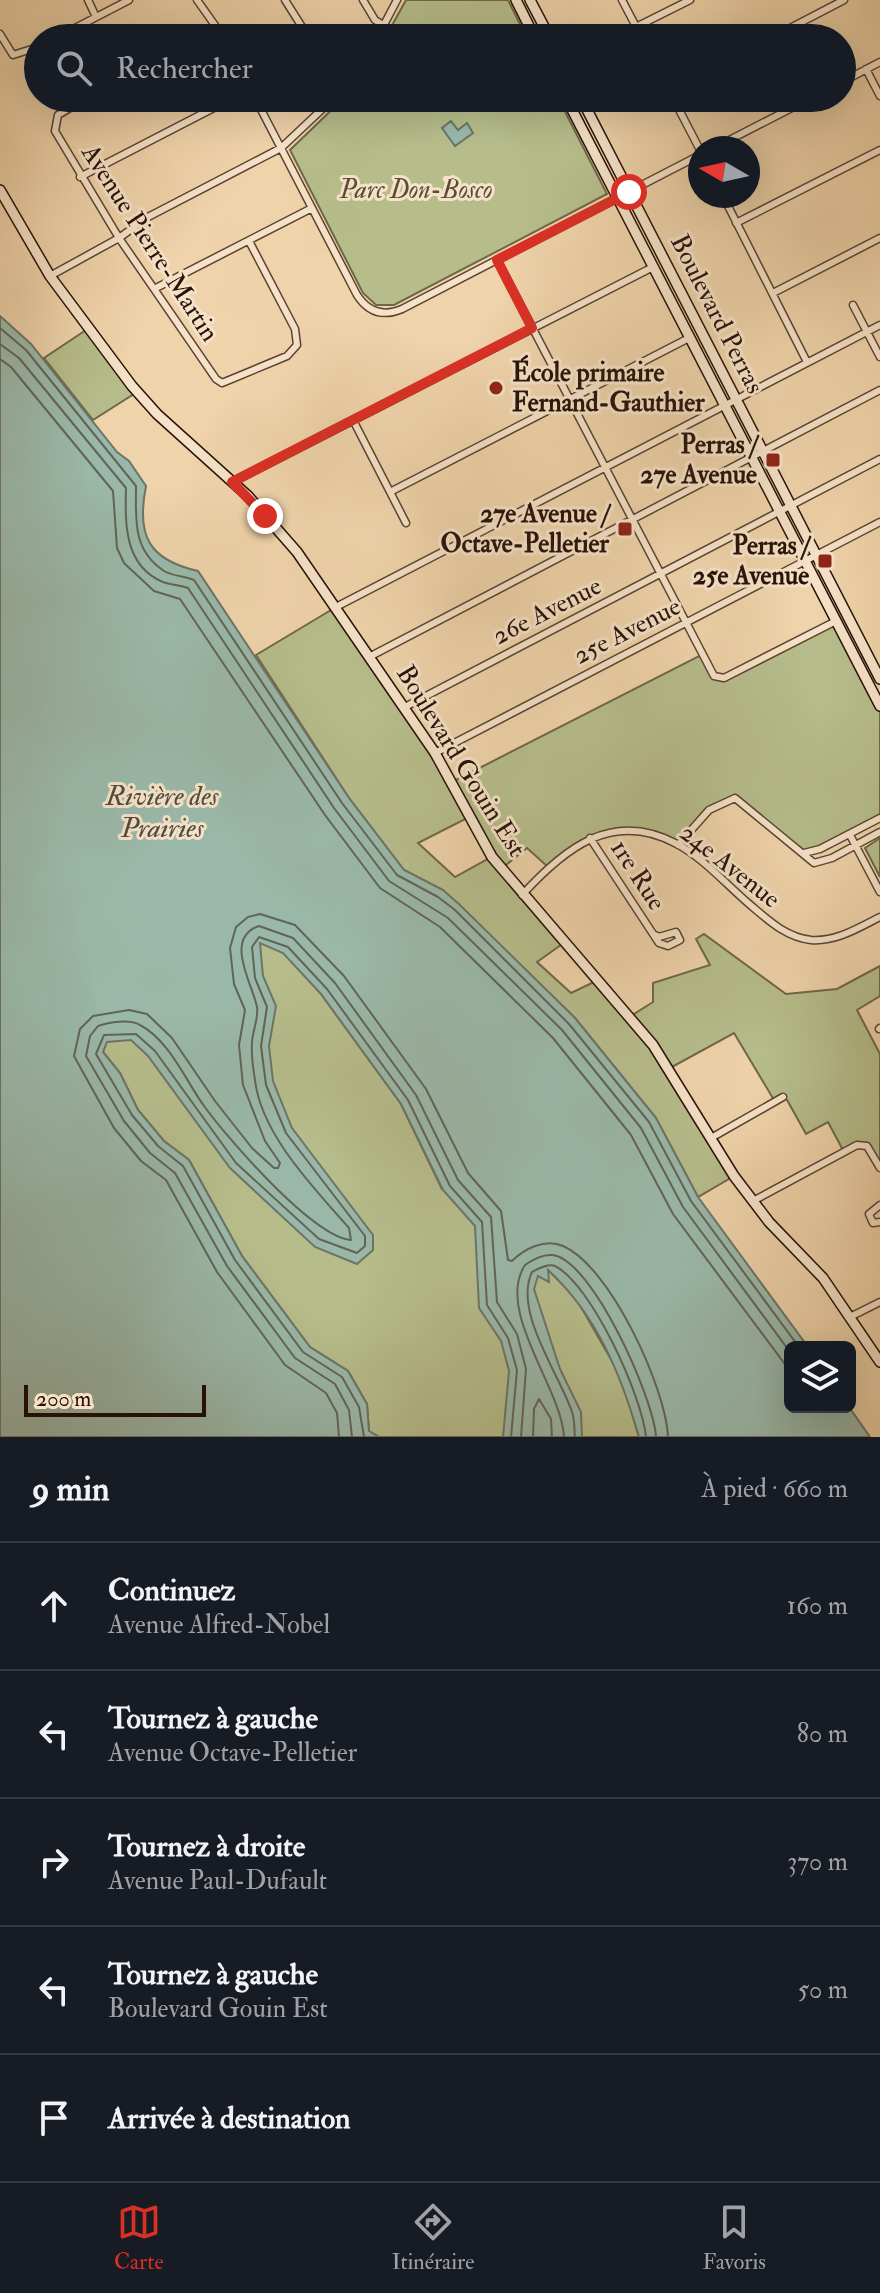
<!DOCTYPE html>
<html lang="fr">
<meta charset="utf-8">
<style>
:root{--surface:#171b24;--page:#242831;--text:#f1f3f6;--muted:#9ea1a6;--line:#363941;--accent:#d93025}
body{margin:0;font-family:"IM FELL Double Pica",serif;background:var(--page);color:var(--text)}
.controls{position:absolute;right:24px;bottom:24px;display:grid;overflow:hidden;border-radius:12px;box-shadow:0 8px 32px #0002}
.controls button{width:72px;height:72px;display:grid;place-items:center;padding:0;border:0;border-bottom:2px solid var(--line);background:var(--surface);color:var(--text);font:40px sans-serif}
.compass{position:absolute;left:688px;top:136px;width:72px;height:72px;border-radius:50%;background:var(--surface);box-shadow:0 8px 32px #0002;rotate:279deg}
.scale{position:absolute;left:24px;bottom:20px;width:182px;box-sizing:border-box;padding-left:8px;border:4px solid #281107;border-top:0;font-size:22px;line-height:28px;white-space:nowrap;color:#281107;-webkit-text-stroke:6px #f5e2c8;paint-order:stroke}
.stop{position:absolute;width:24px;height:24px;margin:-18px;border:6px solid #d93025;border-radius:50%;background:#fff}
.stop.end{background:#d93025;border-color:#fff;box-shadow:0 2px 8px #0008}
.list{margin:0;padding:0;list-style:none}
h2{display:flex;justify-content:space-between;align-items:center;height:104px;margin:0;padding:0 32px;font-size:34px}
h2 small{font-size:26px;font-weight:400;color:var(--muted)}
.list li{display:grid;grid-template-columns:52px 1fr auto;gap:24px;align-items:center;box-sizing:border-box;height:128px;padding:0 32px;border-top:2px solid var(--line)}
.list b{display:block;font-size:30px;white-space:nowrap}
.list p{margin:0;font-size:26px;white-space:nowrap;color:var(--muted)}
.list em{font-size:26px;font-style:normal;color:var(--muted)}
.icon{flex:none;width:44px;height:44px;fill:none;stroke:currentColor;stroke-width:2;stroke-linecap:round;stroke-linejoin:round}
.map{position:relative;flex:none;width:880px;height:1437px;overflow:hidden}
.search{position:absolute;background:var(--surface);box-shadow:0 8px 32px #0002;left:24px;right:24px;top:24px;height:88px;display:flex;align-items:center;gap:20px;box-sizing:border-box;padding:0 28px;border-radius:44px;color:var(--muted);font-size:30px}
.sheet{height:744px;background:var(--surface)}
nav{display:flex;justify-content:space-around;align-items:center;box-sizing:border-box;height:112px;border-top:2px solid var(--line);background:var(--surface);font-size:22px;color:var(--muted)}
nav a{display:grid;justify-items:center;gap:4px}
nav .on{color:var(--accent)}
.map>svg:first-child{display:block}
</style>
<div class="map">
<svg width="880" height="1437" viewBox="0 0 880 1437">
<rect width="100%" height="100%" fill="#efd3aa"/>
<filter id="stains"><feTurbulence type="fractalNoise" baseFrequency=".0025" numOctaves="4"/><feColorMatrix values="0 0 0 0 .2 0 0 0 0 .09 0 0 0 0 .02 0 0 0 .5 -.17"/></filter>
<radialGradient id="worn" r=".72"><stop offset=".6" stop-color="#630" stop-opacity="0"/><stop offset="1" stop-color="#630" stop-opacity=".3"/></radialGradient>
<!-- green -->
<path fill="#b6bd8b" stroke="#6f6749" stroke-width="2" fill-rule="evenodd" d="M406,0H508L527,38H385Z
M344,98H558L607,194L394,305H376L363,293L290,150Z
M89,328L137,392L93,420L44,358Z
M336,607L452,782L703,654L712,673L724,678L836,621L880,706V818L804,853L738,798L720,804L678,845C626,823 590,831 548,867L527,848L501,869L565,942L537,962L571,993L598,980L629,1017L653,1002V983L710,965L696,939L704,934L786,994L837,989L880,966V996L857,1010L880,1054V1168L864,1145L844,1152L828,1122L806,1134L787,1100L783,1097L774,1100L734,1033L670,1068L734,1176L698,1197L656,1118L575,1018L443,890L404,870L349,798L256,655ZM469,817L491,857L455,877L418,843Z
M170,800L321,994L401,1104L442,1189L547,1269L576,1298L621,1377L639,1437H379L369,1431L367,1404L348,1371L310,1347L242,1256L189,1160L164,1141L138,1110L120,1073L103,1052Z
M880,838V877L865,848Z"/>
<!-- water -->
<path fill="#9ab8a9" stroke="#6c7568" stroke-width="2" d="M451,121L458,130L467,123L473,133L455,146L442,128Z
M0,316L31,344L117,452L129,461L146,486C136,536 149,560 198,571L349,798L404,870L443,890L460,905L575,1018L656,1118L698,1197L808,1347H790V1407H849L870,1437H639C621,1375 597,1315 548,1270L549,1282L538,1276L534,1289L560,1369L581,1412L582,1437H503L509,1371L501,1341L479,1308L475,1226L443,1190L401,1104L321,994L283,953L260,943L263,976L276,1006L269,1046L273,1081L292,1128L373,1235V1250L357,1264L315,1247L230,1168L148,1056L131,1040L107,1042L103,1052L120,1073L138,1110L164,1141L189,1160L242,1256L310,1347L348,1371L367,1404L369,1431L379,1437H0Z"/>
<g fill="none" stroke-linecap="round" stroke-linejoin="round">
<!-- shore -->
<path stroke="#616458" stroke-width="2" d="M0,328L26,350L136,486C136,519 132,550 164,571C172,576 185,576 194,580L342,803L397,875L438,897L455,910L569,1024L649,1122L691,1201L799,1347
M0,344L19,358L126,488C125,523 124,566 163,582C171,585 180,585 188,588L334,808L389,881L448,918L562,1030L641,1128L683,1207L790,1352
M0,359L11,367L113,491L117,548L124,563L154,591L180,599L325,815L380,888L440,927L553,1038L631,1135L673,1214L790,1371
M339,1437L337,1413L326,1393L285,1365L217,1272L166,1180L141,1161L114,1128L74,1056L80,1029L93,1016L129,1010L147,1014L172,1038L215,1101L252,1148L274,1168H278L280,1163L265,1141L243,1085L239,1045L245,1010L234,984L230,948L236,927L248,917L260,914L295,925L344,976L426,1089L468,1173L501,1211L508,1260L512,1261C524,1249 545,1238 563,1246C610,1266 666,1388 668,1437
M352,1437L349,1410L335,1384L295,1358L227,1266L175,1173L150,1153L124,1121L86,1056L90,1036L98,1026C109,1022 130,1019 140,1025C169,1040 186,1081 204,1106C228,1139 313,1237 351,1240L349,1228C314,1188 261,1134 255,1080C253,1068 251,1055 252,1043C252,1032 259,1018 257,1007C253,985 223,938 259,926L293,938L335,983L416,1095L458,1180L491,1217L497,1302L517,1334L526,1369L521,1437
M364,1437L359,1407L342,1377L303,1352L235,1260L183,1166L158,1146L132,1115L96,1054L104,1035L136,1034L155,1051L236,1163L319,1239L357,1253L365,1246V1236L286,1133L266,1085L261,1046L267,1007L255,978L252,947L259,937L288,947L327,989L408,1100L450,1186L482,1222L487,1305L508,1338L517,1370L511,1437
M533,1437L534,1409L539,1399L551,1419L552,1437
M564,1437C562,1389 495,1311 525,1265C532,1260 543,1254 553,1255C593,1261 654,1399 656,1437
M575,1437C574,1429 575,1420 572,1412C560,1375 513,1312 532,1272C538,1269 548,1263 555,1266C592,1285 642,1396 646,1437"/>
<!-- street casing -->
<g stroke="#5a4230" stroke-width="9">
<path id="street" d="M88,0L96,17
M197,0L224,38
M285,0L309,38
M363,0L375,20L383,25
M622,0L642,38
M636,27L690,0
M0,34L13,55L38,47
M56,38L129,0
M202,38L218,30
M377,38L397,0
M771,38L844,0
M866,69L880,96
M842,82L880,62
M87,98L58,115L55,131L119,238L216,379L222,383L287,356L297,345L295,329L249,241
M255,98L357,295C368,312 383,317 402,309L700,155
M673,98L700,150
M714,148L811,98
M80,177L233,98
M723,196L807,362
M736,223L880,150
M497,260L714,676L724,678L836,621
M50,276L119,238L148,217L281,148L334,98
M154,289L312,208
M773,293L880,238
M853,305L880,357
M353,420L406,523
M233,482L653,267
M390,492L689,338
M336,607L880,325
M369,657L880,390
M403,708L880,459
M435,753L880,522
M850,835L880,892
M590,838L659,943L668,946L680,940L676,932L659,937L653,934
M678,845L709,810L735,798L814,863L832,858L880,832
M804,853L820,849L880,818
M522,895C564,849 612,809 677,844C703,858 726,884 748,903C767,919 785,937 811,940C836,942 858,928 880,917
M879,1029L880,1028
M711,1138L783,1097
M753,1201L857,1145L867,1146L880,1168
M880,1205L869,1214L873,1223L880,1222
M850,1317L880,1302"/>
</g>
<!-- secondary casing -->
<g stroke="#281107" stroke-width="12">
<path id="secondary" d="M516,0L535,38
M530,0L550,38
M566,98L880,706
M581,98L880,679
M0,190L50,276L132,386L157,414L248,496L297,552L435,753L492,857L653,1045L734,1176L769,1222L823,1278L880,1362"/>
</g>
<!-- street -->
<use href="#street" stroke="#f5e2c8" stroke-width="6"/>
<!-- secondary -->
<use href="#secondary" stroke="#f5e2c8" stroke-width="9"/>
</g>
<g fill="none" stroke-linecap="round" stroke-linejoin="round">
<!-- route -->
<path stroke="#d93025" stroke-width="10" d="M265,516L232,482L532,328L497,260L629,192"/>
</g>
<!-- markers -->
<g fill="#8f2418" stroke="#f5e2c8" stroke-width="3">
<circle cx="496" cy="388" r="8"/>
<rect x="765" y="452" width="16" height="16" rx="4"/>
<rect x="617" y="521" width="16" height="16" rx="4"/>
<rect x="817" y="553" width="16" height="16" rx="4"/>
</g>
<g text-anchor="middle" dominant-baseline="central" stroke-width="6" stroke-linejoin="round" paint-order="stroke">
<!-- park labels -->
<g font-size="26" font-style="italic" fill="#5a4d35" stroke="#f5e2c8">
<text x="416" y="190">Parc Don-Bosco</text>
</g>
<!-- street labels -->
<g font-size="26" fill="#281107" stroke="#f5e2c8">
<text transform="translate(150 243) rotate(57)">Avenue Pierre-Martin</text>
<text transform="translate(717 314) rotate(63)">Boulevard Perras</text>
<text transform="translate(547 611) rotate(-27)">26e Avenue</text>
<text transform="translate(627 631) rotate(-27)">25e Avenue</text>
<text transform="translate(461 761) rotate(58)">Boulevard Gouin Est</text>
<text transform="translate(730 866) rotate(38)">24e Avenue</text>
<text transform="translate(638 875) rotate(57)">1re Rue</text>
</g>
<!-- poi labels -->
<g font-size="26" font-weight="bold" fill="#281107" stroke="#f5e2c8" text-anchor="end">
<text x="512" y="373" text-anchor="start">École primaire<tspan x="512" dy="30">Fernand-Gauthier</tspan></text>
<text x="757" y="445">Perras /<tspan x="757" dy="30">27e Avenue</tspan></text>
<text x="609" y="514">27e Avenue /<tspan x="609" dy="30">Octave-Pelletier</tspan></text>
<text x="809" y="546">Perras /<tspan x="809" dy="30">25e Avenue</tspan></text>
</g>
<!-- water labels -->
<g font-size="28" font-style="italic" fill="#504b40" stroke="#f5e2c8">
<text x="162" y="796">Rivière des<tspan x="162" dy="32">Prairies</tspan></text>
</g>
</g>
<rect width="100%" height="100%" filter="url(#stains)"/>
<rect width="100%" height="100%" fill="url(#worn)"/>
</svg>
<div class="controls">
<button><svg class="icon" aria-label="layers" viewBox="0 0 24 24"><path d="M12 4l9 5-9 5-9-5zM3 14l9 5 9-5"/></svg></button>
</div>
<svg class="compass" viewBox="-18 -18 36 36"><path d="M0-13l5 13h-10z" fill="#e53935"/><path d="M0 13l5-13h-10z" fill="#9ea1a6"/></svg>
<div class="scale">200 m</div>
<div class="stop" style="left:629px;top:192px"></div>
<div class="stop end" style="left:265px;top:516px"></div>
<div class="search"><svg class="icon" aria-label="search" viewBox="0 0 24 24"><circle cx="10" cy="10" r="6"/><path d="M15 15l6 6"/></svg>Rechercher</div>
</div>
<section class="sheet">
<h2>9 min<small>À pied · 660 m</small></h2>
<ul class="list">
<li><svg class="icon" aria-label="ahead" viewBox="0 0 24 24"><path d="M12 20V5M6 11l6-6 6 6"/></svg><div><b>Continuez</b><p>Avenue Alfred-Nobel</p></div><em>160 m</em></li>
<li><svg class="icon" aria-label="left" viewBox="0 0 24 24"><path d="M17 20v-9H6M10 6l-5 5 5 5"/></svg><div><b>Tournez à gauche</b><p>Avenue Octave-Pelletier</p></div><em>80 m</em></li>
<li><svg class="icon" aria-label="right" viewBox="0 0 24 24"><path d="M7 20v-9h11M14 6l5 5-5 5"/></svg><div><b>Tournez à droite</b><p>Avenue Paul-Dufault</p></div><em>370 m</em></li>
<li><svg class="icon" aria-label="left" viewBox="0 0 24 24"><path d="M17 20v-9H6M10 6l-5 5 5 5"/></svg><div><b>Tournez à gauche</b><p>Boulevard Gouin Est</p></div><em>50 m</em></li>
<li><svg class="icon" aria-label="arrive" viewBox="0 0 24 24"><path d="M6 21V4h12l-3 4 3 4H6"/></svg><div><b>Arrivée à destination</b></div></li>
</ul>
</section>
<nav>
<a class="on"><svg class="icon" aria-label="map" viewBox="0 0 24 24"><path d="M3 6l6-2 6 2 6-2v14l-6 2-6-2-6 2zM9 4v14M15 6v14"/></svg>Carte</a>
<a><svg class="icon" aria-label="directions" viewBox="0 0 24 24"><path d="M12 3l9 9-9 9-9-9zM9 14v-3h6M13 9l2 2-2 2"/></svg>Itinéraire</a>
<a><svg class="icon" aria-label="saved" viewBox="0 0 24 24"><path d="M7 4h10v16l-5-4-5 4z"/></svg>Favoris</a>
</nav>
